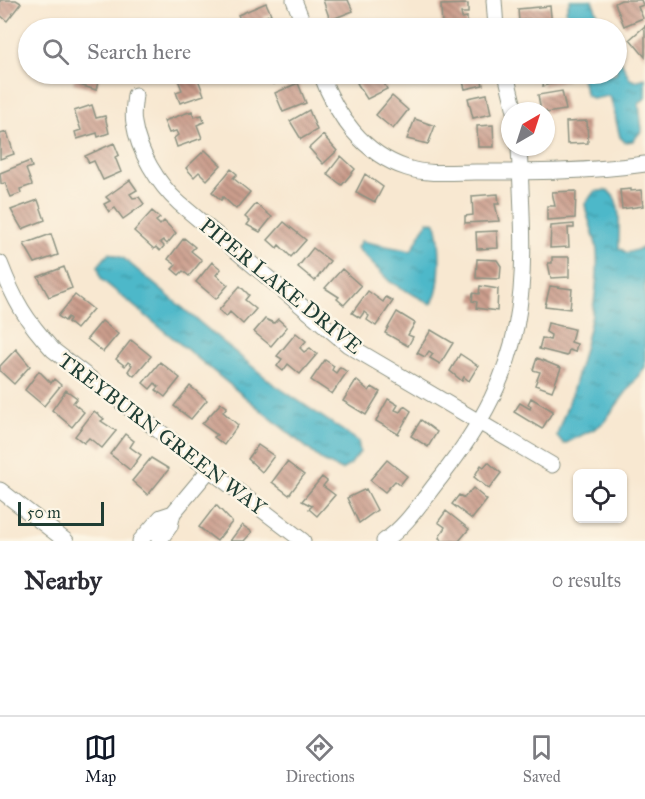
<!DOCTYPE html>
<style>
:root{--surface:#fff;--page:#f2f2f3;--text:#2b2b33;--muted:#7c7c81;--line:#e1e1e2;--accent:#111827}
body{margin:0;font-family:"IM FELL Great Primer",serif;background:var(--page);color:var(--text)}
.controls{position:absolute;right:18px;bottom:18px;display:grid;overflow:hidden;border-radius:9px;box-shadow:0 2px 4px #0004}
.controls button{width:54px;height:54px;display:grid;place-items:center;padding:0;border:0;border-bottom:2px solid var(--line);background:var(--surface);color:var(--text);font:30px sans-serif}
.compass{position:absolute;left:501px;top:102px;width:54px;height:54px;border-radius:50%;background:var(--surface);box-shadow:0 2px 4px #0004;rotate:39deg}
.scale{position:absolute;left:18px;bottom:15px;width:86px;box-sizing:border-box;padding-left:6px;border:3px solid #1f3d34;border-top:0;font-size:16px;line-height:21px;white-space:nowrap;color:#1f3d34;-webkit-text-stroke:4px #fcf5e5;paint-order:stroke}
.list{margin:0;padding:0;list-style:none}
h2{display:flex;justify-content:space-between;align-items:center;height:78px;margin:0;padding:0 24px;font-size:26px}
h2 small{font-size:20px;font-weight:400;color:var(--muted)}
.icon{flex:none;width:33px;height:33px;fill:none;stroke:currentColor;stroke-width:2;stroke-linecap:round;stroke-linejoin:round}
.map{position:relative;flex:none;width:645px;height:541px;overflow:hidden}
.search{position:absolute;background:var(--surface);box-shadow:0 2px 4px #0004;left:18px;right:18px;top:18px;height:66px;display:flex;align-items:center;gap:15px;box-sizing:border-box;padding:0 21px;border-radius:33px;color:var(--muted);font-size:22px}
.sheet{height:174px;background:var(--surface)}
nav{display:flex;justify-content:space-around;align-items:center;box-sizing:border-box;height:84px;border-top:2px solid var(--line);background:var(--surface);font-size:16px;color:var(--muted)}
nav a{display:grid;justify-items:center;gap:3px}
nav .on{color:var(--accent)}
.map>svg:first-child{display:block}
</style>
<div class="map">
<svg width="645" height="541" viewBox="0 0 645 541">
<defs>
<pattern id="water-ripples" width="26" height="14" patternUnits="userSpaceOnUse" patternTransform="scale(1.5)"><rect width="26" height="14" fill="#4db8c9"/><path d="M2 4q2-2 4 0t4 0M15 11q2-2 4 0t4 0" fill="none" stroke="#3f97a4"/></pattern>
<pattern id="building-back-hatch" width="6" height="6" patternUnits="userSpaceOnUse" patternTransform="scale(1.5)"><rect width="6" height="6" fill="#cb9d8c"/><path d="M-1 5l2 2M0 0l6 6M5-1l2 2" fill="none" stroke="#a48173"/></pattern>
</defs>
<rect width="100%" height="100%" fill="#fcf5e5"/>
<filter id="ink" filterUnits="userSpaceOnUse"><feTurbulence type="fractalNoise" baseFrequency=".0167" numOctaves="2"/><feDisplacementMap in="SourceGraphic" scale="12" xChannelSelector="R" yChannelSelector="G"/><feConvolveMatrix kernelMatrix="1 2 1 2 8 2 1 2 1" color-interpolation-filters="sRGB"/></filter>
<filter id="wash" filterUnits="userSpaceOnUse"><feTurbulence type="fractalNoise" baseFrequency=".008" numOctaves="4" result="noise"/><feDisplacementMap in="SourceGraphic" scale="24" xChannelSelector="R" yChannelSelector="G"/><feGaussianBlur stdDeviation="1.35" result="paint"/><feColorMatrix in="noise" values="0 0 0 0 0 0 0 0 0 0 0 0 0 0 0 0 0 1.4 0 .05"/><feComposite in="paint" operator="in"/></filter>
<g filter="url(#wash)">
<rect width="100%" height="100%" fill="#f8e8d1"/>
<!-- water -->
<path fill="url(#water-ripples)" stroke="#367a7e" stroke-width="1.5" d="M570,0H592L603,28H570L566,10Z
M617,53L630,79L635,81L645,78V98L639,104L642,130L633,141L625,142L620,137L611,99L608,96L593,99L586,95L581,74H616Z
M606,190C624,198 618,230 619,248L627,253L645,247V367L604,422L596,428L564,444L557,436C560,421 568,408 572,393C584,349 600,298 597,252C596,235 587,221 585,204L594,192Z
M428,221L435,223C442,236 442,294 431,304L390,282L357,248L361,241L411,251Z
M109,253L123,258L272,383L358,441L360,452L350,465L341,470L323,461L101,279L98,266Z"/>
<g id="blocks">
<!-- building -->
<path fill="url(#building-back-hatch)" d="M0,0H16L21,3L7,21L0,15Z
M323,0H348L353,11L330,20Z
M621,0H641L643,5L638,7L643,18L624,26L615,3Z
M266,3L271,14L262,18L263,20L267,18L270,26L244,28L238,15Z
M468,4V13H461L462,18L467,17V28H442L441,5Z
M550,6L552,27L525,28V23L530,22L529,19L519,21L518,9Z
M356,19L360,28H332Z
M645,26V57L630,39Z
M75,74H100L96,90L73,83Z
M187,74H196L204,95L180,103L176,92L182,90L177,77Z
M268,74H290L291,76L273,84Z
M375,74H379L387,89L367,99L357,83Z
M461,74H480L483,85L465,89Z
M533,74H565L567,80L543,86L544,77L534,80Z
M298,83L306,103L283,112L275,93Z
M562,91L566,110L546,113V111H541L538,95Z
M487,94L491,114L473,118L468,98Z
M392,96L408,110L393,129L376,115Z
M92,105L96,118L105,116L109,133L98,137L97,133L77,139L75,132L81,130L74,111Z
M309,110L317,130L301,139L290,121Z
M192,111L194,117L202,115L204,122L197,125L202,138L177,147L174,138L178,135L176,131L169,133L164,121Z
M415,119L435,126L428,144L407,139Z
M587,121L588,143L567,144L566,122Z
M493,125L494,147H478L477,126Z
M7,132L14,154L0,159V134Z
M323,135L337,151L323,164L309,148Z
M114,143L119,155L115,157L121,172L103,180L94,161L89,163L85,156Z
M205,150L221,165L207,180L199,172L194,177L186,168Z
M341,156L355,169L342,185L327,174Z
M30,161L32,167L26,169L32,185L20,189L21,193L11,197L5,183L1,184L0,173Z
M231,169L237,174L233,178L250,192L236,209L223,197L221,200L212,192Z
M365,174L383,187L375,202L356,192Z
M130,180L137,190L130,194L133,198L139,197L144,204L123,219L115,208L109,212L104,204L110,201L106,197Z
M631,189V191L641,190L643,206L622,209L620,190Z
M576,191L575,218L547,220V206H555L552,192Z
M498,194L499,204H495L499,221L465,223V216L473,215L472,196Z
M38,200L45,220L22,229L11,210Z
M256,204L272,217L260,232L247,225L250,221L245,217Z
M152,211L160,218L156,221L160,225L164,221L176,233L167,244L163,240L160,242L164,246L160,251L156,247L154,249L134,231Z
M284,222L306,240L291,257L279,245L277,248L268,240Z
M574,224V228H568L569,247L550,248L551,226Z
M497,231L498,248L477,249L476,232Z
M51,234L58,255L35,263L24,244Z
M184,238L195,247L191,251L202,260L189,276L183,271L179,275L172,269L176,265L168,259Z
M313,248L330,261L315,281L298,267Z
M552,257H569V277L551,278L548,263H552Z
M477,259L497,260L501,266L500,279L476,278Z
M212,262L221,269L216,275L228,285L216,299L196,282Z
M64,267L72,288L49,297L38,277Z
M342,269L361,286L344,305L337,299L339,297L325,288Z
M240,286L249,295L245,300L256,309L243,324L230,312L226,317L219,310Z
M480,286L498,289L497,311L476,308L477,302L472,301L473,293L479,294Z
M550,286L572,289L570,309L545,306Z
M368,291L383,302L386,297L393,301L376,326L367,320L369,316L364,312L360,318L352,313Z
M75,295L93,309L76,329L68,322L70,319L68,317L65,321L58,316Z
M397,312L415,323L408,335L413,337L408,346L385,333Z
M265,319L274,323L278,319L287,327L271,346L254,332Z
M102,321L118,334L103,352L87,339Z
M548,323L574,329L571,342L577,344L575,352L569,350L567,356L539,349L542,338L550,340L551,335L546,332Z
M431,330L453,343L440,364L430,358L433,354L429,351L425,357L417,353Z
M296,333L306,341L300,348L304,352L310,348L317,354L300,374L288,364L283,371L277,366L282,359L277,356Z
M131,340L151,356L134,376L128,371L132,365L128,362L125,366L116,359Z
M16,349L30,366L14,384L0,371V366Z
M460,354L478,366L469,381L464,377L462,381L450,371Z
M537,358L561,368L552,391L535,385L540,372L533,370Z
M325,360L334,366L332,370L336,373L340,367L347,372L332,394L311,380Z
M160,362L180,378L165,397L156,390L159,387L155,383L150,389L143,383Z
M39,371L51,383L54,379L61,385L44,406L25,390Z
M356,380L369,391L372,387L380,392L366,415L343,401Z
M190,386L207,400L191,419L174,406Z
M66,390L77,398L73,403L84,412L72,427L52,410Z
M531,398L553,411L542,429L514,412L520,403L530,409L531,406L528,404Z
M388,399L398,405L395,410L400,412L404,406L411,411L398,434L376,421Z
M221,403L227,407L223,412L238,425L224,445L214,437L217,435L202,424Z
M94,411L104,419L101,421L116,431L102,448L89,438L84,443L75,436Z
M421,420L437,432L428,447L411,436Z
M125,434L134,441L130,447L141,455L130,470L110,454Z
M258,445L274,456L262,472L248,459Z
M151,458L169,469L148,495L132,481Z
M387,460L407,476L400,485L395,481L385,492L370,480Z
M287,462L304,475L289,495L272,482Z
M488,462L501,473L489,489L474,477L481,465L484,467Z
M322,477L327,481L323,486L335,495L317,516L309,509L312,506L302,501Z
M473,488L487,500L472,519L452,504L459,495L464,498Z
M366,489L377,510L359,523L347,498Z
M216,505L232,522L217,541L199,527Z
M446,511L469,529L459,541H443L439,538L445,527L438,522Z
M242,525L252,532L244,541H230Z"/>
</g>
</g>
<g filter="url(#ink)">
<use href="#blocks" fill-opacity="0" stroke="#8c9282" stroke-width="1.5"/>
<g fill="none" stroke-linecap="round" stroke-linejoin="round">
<!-- minor casing -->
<g stroke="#8c9282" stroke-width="17">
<path id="minor" d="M294,0L305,28
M494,0L496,28
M321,74C336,115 363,154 407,168C428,175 454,172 476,172C532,172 589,172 645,164
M506,74L515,111
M135,95C134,104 132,114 134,123C138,151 158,184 179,203L348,345L552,465
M0,263C15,302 25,319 53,350L303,541
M0,490L66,541
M140,541L161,517L173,513
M159,541L170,526L173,513L209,470
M384,541C407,526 423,499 441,477C533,359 526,289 519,147"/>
</g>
<!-- minor -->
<use href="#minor" stroke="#fff" stroke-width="15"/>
</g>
</g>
<g text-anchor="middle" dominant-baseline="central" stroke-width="5" stroke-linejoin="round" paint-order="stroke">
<!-- street labels -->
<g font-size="21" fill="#1f3d34" stroke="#fcf5e5">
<text transform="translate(281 286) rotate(39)">PIPER LAKE DRIVE</text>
<text transform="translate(162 434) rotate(37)">TREYBURN GREEN WAY</text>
</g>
</g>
</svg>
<div class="controls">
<button><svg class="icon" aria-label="locate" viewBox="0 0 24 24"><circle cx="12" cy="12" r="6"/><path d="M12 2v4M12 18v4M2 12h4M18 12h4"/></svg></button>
</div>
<svg class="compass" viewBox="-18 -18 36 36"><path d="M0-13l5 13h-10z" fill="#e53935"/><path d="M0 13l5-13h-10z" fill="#7c7c81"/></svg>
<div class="scale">50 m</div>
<div class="search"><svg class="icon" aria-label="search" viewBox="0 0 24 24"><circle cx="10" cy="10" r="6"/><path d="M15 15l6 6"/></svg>Search here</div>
</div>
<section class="sheet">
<h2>Nearby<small>0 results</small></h2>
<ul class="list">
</ul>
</section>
<nav>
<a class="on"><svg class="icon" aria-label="map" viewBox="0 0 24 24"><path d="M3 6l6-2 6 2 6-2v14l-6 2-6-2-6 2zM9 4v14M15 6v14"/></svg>Map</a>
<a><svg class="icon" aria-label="directions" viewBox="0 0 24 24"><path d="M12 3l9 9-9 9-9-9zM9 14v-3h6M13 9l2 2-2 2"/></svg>Directions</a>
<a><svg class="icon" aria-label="saved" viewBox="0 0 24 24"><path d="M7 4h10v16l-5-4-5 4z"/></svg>Saved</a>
</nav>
